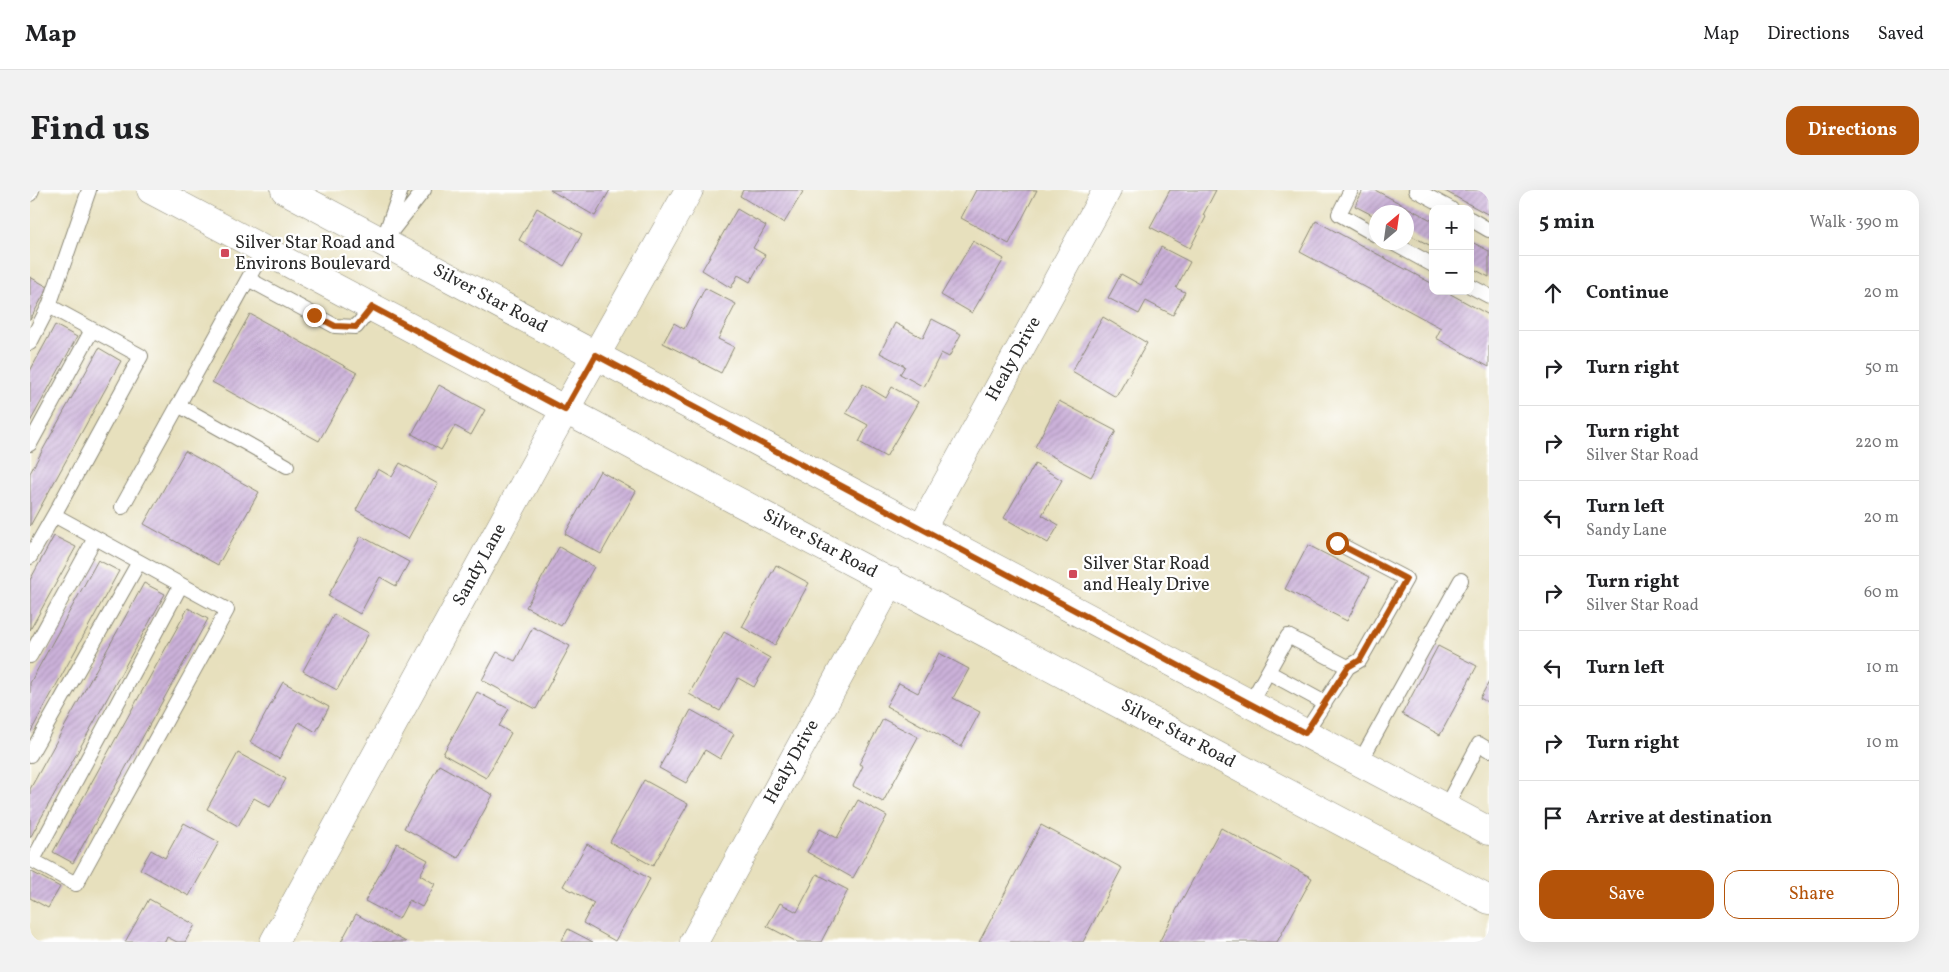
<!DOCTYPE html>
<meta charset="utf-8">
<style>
:root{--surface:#fff;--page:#f2f2f2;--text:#202124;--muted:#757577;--line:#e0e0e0;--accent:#b45309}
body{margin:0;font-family:Vollkorn,serif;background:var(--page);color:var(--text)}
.controls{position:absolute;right:15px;top:15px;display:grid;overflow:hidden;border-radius:10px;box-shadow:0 5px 20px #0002}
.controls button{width:45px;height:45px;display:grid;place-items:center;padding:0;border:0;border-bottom:1px solid var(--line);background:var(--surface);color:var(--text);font:25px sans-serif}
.compass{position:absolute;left:1339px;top:15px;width:45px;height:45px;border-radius:50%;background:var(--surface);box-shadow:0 5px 20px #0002;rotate:29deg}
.stop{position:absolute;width:15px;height:15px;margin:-11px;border:4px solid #b45309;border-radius:50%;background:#fff}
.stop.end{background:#b45309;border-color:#fff;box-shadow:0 1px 5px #0008}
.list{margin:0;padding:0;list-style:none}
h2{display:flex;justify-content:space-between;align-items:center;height:65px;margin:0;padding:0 20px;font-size:21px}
h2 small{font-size:16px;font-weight:400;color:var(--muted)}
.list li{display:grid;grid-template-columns:32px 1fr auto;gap:15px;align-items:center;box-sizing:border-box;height:75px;padding:0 20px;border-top:1px solid var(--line)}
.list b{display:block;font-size:19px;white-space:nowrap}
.list p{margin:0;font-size:16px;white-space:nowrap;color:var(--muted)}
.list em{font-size:16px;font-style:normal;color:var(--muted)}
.actions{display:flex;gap:10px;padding:15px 20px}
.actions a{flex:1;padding:11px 0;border:1px solid var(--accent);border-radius:15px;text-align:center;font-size:18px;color:var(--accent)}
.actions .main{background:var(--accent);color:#fff}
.icon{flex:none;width:28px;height:28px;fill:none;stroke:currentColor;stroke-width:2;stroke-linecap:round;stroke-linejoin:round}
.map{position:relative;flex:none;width:1459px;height:752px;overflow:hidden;border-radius:15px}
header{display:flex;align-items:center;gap:30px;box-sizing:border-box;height:70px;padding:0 25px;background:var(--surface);border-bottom:1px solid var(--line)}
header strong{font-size:24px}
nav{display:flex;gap:28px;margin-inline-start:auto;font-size:18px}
.intro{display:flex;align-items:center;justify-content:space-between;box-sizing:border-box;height:120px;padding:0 30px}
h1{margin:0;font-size:35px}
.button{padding:12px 22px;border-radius:15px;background:var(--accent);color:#fff;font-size:18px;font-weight:700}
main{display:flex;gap:30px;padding:0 30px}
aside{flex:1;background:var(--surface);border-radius:15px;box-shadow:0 5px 20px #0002}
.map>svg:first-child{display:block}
</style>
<header>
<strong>Map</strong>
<nav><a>Map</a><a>Directions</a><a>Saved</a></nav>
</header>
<div class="intro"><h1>Find us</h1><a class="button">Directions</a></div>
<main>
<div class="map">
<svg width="1459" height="752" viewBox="0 0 1459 752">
<defs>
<pattern id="building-hatch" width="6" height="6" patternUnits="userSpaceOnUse" patternTransform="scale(1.25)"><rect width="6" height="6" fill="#cbb1d9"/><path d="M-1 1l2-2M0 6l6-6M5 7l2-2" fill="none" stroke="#ae98ba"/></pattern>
</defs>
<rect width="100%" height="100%" fill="#fff"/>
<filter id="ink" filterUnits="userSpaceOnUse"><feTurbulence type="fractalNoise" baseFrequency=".02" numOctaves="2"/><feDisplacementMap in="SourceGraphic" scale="10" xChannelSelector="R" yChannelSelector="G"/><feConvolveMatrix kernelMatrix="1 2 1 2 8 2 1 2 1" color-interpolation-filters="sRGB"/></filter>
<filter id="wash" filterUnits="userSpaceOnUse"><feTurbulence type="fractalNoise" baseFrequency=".0096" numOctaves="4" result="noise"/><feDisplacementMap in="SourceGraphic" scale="20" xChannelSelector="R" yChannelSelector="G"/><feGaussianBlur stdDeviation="1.12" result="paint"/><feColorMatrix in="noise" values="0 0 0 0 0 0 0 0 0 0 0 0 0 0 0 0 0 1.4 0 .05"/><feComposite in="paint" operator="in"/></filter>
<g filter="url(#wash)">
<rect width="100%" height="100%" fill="#e7e0bd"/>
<g id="blocks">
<!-- building -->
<path fill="url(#building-hatch)" d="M520,0H580L565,26Z
M713,0H774L754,33L710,6Z
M946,0H1007L979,54L931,28Z
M1140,0H1186L1173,25L1176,27L1160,58L1120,37Z
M1333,0H1345L1403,31V57L1376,43V22H1346V27L1325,16Z
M1413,0H1459V25Z
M507,18L552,44L534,76L489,50Z
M707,19L736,36L723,58L735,65L720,92L708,85L701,98L672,80Z
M1286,31L1403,94V101H1415L1459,125V177L1406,148L1411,138L1270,62Z
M943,51L974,69L942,123L911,105Z
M1440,51L1459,61V87L1440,77Z
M1131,57L1160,72L1146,98L1155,102L1143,125L1116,111L1109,124L1078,108L1091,84L1111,95Z
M0,87L18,97L0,130Z
M675,98L706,114L688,149L704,157L691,183L633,153L644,133L654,139Z
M220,124L327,183L289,251L182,192Z
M1073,127L1117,153L1086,207L1042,181Z
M902,129L931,144L919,167L911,163L894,197L870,184L875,176L850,163L865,133L893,148Z
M25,135L47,147L0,232V181Z
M69,158L91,171L0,336V283Z
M833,194L856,208L862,197L888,212L856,267L829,252L838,235L816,223Z
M409,195L455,220L441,245L425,236L411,260L382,244Z
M1029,211L1086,241L1061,287L1005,257Z
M155,261L229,302L188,375L114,334Z
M370,273L408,294L378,349L326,320L348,279L362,287Z
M1005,274L1032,290L1012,325L1029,335L1018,353L974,328Z
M570,281L606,301L571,364L535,344Z
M24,346L46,357L0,440V390Z
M331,346L379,372L366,396L350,387L330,424L298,406Z
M1278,355L1340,387L1317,431L1255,399Z
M529,357L564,377L531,436L496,417Z
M68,370L89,381L0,543V493Z
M746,375L779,393L745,455L712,437Z
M114,393L135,404L0,648V599Z
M158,418L178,429L43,673L23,662Z
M304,424L339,443L307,500L273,481Z
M503,437L540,456L506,519L452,490L467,462L485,471Z
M694,442L740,468L724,497L708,488L690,521L659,504Z
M1408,456L1447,476L1410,545L1372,524Z
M909,463L939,479L923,508L950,522L931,557L856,516L869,493L888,503Z
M253,492L299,517L286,542L269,532L249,569L220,552Z
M1459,492V513L1450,508Z
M447,502L479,519L469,536L481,543L456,588L413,564Z
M661,520L704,544L690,569L675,560L656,593L629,578Z
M853,529L888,547L853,612L823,596L833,576L829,574Z
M208,563L256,589L240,617L224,608L208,636L177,619Z
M409,575L463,605L428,668L374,638Z
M614,590L658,614L623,676L580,652Z
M828,610L857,626L823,688L777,662L790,639L807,648Z
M154,633L189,652L159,706L110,679L121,660L135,668Z
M1011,635L1092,678L1053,752H949Z
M1191,638L1282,688L1247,752H1129Z
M367,653L398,670L390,685L405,694L392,717L379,710L369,729L335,711Z
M557,654L620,689L585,751L553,733L564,713L533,696Z
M0,681L30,697L18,718L0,708Z
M787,684L818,700L791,752H767L737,736L750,713L767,722Z
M119,709L165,735L155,752H147L137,747L135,752H95Z
M326,724L376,752H311Z
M538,739L563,752H531Z"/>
</g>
</g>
<g filter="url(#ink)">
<use href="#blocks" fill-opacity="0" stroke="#898674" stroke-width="1"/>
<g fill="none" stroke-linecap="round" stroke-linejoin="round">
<!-- lane casing -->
<g stroke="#898674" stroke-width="16">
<path id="lane" d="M1321,0L1309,24L1346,45
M1386,0L1421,19
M0,4L2,0
M1440,29L1459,40
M356,42L371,0
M353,52L394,0
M1361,52L1403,75
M218,89L305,136L326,137L342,117
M1440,96L1459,106
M0,153L19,116L59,0
M148,215L257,276
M0,254L62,140
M92,317L234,60
M0,367L24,325
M0,466L65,348
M1238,482L1295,513
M1220,514L1258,446L1318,477
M1275,543L1318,477L1330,470L1376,389L1307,353
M0,565L109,372
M1330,572L1431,390
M1415,618L1449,554L1459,560
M0,669L46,694L197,420L24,325L111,166L19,116
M3,670L151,395"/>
</g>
<!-- street casing -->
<g stroke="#898674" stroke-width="29">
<path id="street" d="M892,338L1077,0
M244,752L522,243L659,0
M664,752L861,391"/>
</g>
<!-- secondary casing -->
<g stroke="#898674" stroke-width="29">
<path id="secondary" d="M121,0L1459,710
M255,0L1459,641"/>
</g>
<!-- lane -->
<use href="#lane" stroke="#fff" stroke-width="14"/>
<!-- street -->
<use href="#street" stroke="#fff" stroke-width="28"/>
<!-- secondary -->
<use href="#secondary" stroke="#fff" stroke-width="28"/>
</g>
</g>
<g fill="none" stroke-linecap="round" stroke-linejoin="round" filter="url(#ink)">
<!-- route -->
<path stroke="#b45309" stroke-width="6" d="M284,125L305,136L326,137L342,117L535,220L566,165L1275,543L1318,477L1330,470L1376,389L1307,353"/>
</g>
<!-- markers -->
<g fill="#d1495b" stroke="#fff" stroke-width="2">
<rect x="190" y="58" width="10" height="10" rx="2.5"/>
<rect x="1038" y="379" width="10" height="10" rx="2.5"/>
</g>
<g text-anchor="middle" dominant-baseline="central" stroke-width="4.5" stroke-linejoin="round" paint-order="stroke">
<!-- poi labels -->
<g font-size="18" fill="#2b2b2b" stroke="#fff" text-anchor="start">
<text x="205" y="53">Silver Star Road and<tspan x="205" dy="21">Environs Boulevard</tspan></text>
<text x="1053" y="374">Silver Star Road<tspan x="1053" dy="21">and Healy Drive</tspan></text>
</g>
<!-- street labels -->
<g font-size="18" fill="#2b2b2b" stroke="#fff">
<text transform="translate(460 109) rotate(28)">Silver Star Road</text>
<text transform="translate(984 169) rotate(-61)">Healy Drive</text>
<text transform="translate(790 354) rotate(28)">Silver Star Road</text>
<text transform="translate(450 375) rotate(-61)">Sandy Lane</text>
<text transform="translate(1148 544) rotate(28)">Silver Star Road</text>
<text transform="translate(762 572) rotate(-61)">Healy Drive</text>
</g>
</g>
</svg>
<div class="controls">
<button>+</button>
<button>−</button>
</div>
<svg class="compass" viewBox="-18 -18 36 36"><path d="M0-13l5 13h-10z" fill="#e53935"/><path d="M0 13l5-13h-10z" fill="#757577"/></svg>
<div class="stop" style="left:1307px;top:353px"></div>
<div class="stop end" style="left:284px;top:125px"></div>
</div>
<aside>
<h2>5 min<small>Walk · 390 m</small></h2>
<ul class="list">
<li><svg class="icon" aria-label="ahead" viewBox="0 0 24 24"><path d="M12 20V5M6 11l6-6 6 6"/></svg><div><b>Continue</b></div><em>20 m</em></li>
<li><svg class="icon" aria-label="right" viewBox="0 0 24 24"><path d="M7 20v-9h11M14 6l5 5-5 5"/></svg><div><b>Turn right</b></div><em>50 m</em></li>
<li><svg class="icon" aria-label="right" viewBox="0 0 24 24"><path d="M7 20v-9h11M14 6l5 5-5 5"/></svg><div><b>Turn right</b><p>Silver Star Road</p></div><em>220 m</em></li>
<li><svg class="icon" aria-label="left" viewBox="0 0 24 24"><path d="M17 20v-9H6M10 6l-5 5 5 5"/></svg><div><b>Turn left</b><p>Sandy Lane</p></div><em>20 m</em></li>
<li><svg class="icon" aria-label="right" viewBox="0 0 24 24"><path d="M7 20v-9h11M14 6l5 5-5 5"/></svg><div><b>Turn right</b><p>Silver Star Road</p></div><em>60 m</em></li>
<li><svg class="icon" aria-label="left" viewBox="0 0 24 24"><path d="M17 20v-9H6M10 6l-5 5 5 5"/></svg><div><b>Turn left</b></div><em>10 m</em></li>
<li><svg class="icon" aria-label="right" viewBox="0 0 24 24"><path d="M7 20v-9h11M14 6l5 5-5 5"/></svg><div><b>Turn right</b></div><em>10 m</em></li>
<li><svg class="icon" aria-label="arrive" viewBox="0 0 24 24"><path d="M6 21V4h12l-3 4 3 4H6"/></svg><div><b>Arrive at destination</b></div></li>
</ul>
<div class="actions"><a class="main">Save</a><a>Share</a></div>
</aside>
</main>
